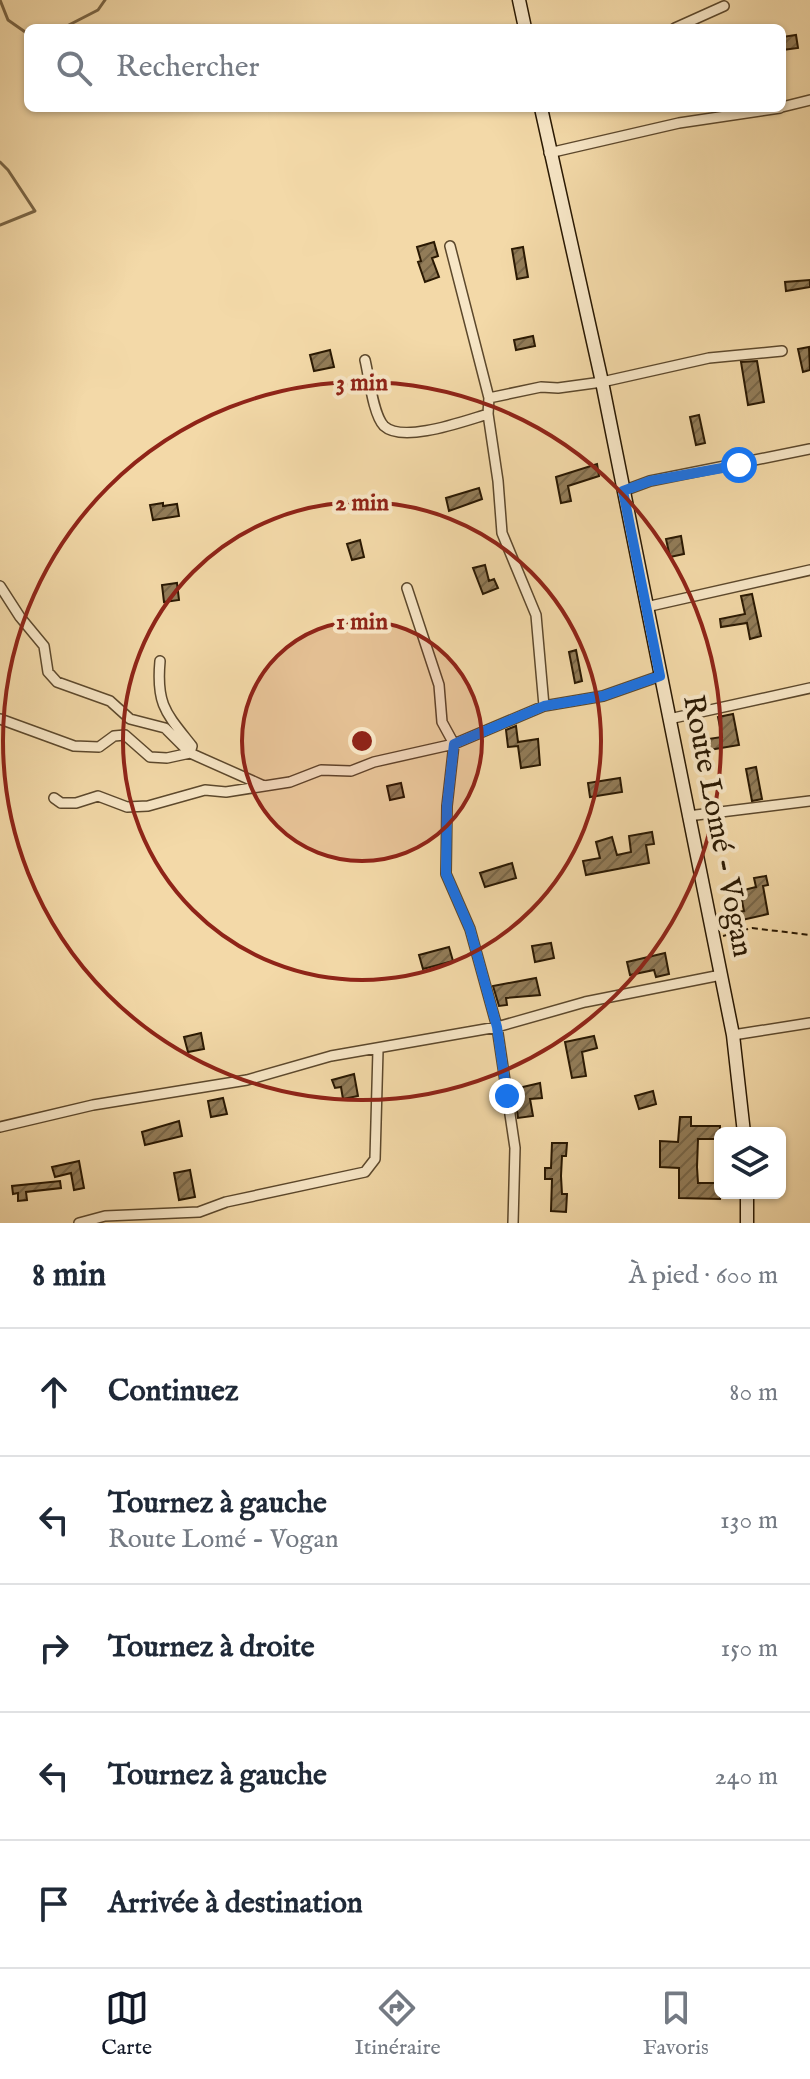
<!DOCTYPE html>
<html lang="fr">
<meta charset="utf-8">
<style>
:root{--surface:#fff;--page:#f6f6f7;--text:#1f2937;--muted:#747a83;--line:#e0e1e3;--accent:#111827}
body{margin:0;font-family:"IM FELL English",serif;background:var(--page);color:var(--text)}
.controls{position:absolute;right:24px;bottom:24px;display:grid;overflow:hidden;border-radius:12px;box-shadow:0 2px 6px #0004}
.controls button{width:72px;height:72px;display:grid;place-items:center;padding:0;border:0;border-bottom:2px solid var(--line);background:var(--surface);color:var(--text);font:40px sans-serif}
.stop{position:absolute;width:24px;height:24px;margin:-18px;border:6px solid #1a73e8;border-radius:50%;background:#fff}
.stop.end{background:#1a73e8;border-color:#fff;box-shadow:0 2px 8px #0008}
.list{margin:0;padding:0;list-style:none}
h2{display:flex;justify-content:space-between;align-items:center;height:104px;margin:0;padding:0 32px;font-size:34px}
h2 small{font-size:26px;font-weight:400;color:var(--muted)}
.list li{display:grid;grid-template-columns:52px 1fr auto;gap:24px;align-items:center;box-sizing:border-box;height:128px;padding:0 32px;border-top:2px solid var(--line)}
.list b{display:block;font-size:30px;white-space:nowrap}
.list p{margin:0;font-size:26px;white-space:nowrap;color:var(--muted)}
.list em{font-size:26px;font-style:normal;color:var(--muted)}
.icon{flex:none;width:44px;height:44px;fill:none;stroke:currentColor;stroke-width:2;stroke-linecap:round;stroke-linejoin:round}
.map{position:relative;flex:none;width:810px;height:1223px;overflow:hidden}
.search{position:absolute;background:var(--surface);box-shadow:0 2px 6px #0004;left:24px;right:24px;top:24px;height:88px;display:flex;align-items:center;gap:20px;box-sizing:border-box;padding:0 28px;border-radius:12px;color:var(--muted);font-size:30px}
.sheet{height:744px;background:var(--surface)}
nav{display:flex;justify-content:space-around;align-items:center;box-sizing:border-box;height:112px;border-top:2px solid var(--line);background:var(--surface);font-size:22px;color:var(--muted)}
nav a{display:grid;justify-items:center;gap:4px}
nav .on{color:var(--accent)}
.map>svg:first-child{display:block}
</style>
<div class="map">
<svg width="810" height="1223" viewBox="0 0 810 1223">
<defs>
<pattern id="building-hatch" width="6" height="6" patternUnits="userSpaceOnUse" patternTransform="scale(2)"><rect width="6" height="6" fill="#927c58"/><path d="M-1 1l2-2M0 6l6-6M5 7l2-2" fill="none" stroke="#776547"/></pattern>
</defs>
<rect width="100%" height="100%" fill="#f3d9a8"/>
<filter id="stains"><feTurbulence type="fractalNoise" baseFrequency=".0025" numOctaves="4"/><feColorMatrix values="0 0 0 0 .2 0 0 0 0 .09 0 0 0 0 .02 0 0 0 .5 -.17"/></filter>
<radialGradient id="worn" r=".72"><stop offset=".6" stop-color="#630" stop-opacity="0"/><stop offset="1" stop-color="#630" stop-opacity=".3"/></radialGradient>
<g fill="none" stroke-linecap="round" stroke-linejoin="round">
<!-- stream -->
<path stroke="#796444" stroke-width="3" d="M0,0L8,20L28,34
M63,28L98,10L105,0
M0,162L8,170L35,211L0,225"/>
</g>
<!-- building -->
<path fill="url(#building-hatch)" stroke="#291802" stroke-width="2" d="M796,35L798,48L782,50V37Z
M434,242L438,256L432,258L439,277L425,282L418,262L421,261L417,247Z
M523,247L528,277L517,279L512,249Z
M810,280V287L786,291L785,282Z
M533,336L535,346L516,350L514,340Z
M809,347L810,370L803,372L798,349Z
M330,350L334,367L314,371L310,355Z
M757,361L764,402L748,405L741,362Z
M699,415L705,443L696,445L690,417Z
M597,464L599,476L568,486L571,501L561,503L556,477Z
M479,488L482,499L449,511L446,498Z
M163,503V506L177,504L179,516L153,520L150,505Z
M681,536L684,554L670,557L666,539Z
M360,540L364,557L352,560L347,544Z
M485,565L489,581L494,579L498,588L483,594L473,568Z
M177,583L179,600L164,602L162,585Z
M752,594L761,636L750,639L747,623L721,627L720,619L745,614L741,596Z
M576,650L582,681L575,683L569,652Z
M733,714L739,745L697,752L695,741L722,737L718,717Z
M516,726L518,742L538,739L540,765L521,768L518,746L508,747L506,730Z
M756,767L762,799L752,801L746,769Z
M620,778L622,792L590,797L588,783Z
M401,783L404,797L390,800L387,786Z
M652,832L654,844L646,845L649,863L586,875L583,861L600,858L596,842L612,837L617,855L631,852L629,836Z
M512,863L516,878L485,887L480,873Z
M766,876L768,885L763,886L768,914L733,922L731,913L744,911L740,891L756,887L754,878Z
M551,943L554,958L535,962L532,946Z
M449,947L453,961L423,969L419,955Z
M665,953L669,974L656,977L654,970L630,975L627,962Z
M536,978L540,995L506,998L507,1005L499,1006L493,986Z
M201,1033L204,1049L188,1052L184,1037Z
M594,1036L597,1048L582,1052L586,1076L572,1078L565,1042Z
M354,1074L358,1096L343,1099L341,1087L335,1088L332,1080Z
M540,1083L542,1098L530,1099L533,1116L518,1118L514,1089Z
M653,1091L656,1104L639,1109L635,1096Z
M223,1098L227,1114L211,1117L208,1101Z
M680,1117H691V1126H720V1139H698L697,1167L698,1183H720V1199L679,1198V1168L660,1167V1141L678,1142Z
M179,1121L182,1136L145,1145L142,1132Z
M552,1143H567L566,1156H562L561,1176L562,1194H567L566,1212L551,1211L552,1179H545V1168H551Z
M79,1161L84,1188L74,1190L71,1173L55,1177L52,1167Z
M190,1170L195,1197L179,1200L174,1173Z
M60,1181L61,1188L26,1192L27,1200L18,1201V1193L13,1194L12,1186Z"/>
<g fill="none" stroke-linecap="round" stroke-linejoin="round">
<!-- street casing -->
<g stroke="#5c482c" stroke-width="12">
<path id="street" d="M675,28L724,6
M782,107L810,100
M549,153L679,123L780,108
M450,246L489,398L488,414L498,481L502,533L536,615L544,706
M365,360C369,376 373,415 384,426C403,444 467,420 488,414
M489,398L541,387L558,388L602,382L709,358L782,351
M623,491L650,481L810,449
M0,586L20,617L44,646L48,672L57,682L110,701L130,719L165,728L190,753L192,746C166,713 156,705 160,661
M407,588L439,685L442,722L454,744L447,806L446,874L470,929L497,1027L515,1148L513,1223
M646,607L810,570
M0,719L74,746L99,747L114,736L125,735L150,757L167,758L190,753L264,786
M669,719L810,688
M54,798L61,803H76L98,796L127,807L148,806L205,790L226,792L290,782L321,770L351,771L374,762L454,744L544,706L603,696L660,676
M688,816L810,801
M733,1035L810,1023
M0,1127L93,1105L247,1080L331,1056L497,1027L585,1002L721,975
M79,1223L105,1216L199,1212L226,1202L365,1172L375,1159L378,1050"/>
</g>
<!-- secondary casing -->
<g stroke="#291802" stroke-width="15">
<path id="secondary" d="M519,0L525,28
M541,108L602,382L733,1035L744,1133
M747,1193V1223"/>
</g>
<!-- path -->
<path stroke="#291802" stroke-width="2" stroke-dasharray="6 4" stroke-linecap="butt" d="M723,936L752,928L810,935"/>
<!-- street -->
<use href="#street" stroke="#f7e6c6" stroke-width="9"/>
<!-- secondary -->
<use href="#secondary" stroke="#f7e6c6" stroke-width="12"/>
</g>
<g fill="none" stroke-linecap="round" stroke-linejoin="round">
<!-- route -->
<path stroke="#1a73e8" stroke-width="10" d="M507,1096L497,1027L470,929L446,874L447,806L454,744L544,706L603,696L660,676L623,491L650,481L739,465"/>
</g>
<!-- distance rings -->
<circle cx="362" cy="741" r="120" fill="#8f2418" fill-opacity=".12"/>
<g fill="none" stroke="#8f2418" stroke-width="4">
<circle cx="362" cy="741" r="120"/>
<circle cx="362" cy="741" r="239"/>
<circle cx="362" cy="741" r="359"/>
</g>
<g text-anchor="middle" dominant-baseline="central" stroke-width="8" stroke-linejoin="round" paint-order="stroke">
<!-- street labels -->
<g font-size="30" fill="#291802" stroke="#f7e6c6">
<text transform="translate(717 826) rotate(79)">Route Lomé - Vogan</text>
</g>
</g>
<circle cx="362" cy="741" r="12" fill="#8f2418" stroke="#f7e6c6" stroke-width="4"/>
<g font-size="24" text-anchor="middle" font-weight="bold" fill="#8f2418" stroke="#f7e6c6" stroke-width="8" stroke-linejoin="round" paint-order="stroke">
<text x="362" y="390">3 min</text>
<text x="362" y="510">2 min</text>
<text x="362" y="629">1 min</text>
</g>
<rect width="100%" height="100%" filter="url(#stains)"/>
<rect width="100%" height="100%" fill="url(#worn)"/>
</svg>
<div class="controls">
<button><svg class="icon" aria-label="layers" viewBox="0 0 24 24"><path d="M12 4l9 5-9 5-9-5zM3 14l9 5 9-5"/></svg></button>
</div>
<div class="stop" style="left:739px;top:465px"></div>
<div class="stop end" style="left:507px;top:1096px"></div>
<div class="search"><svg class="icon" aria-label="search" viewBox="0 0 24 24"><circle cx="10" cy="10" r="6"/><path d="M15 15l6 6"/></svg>Rechercher</div>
</div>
<section class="sheet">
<h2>8 min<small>À pied · 600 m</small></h2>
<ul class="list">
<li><svg class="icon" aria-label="ahead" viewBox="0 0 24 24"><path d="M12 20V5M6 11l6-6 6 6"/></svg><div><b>Continuez</b></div><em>80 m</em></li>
<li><svg class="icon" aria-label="left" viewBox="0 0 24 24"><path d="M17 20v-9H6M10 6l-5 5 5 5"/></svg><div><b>Tournez à gauche</b><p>Route Lomé - Vogan</p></div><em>130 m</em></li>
<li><svg class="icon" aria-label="right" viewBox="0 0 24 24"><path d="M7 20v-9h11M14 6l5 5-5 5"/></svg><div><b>Tournez à droite</b></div><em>150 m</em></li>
<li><svg class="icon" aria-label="left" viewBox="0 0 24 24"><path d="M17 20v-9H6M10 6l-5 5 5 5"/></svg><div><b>Tournez à gauche</b></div><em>240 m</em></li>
<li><svg class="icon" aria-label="arrive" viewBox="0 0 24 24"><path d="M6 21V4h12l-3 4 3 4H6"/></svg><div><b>Arrivée à destination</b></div></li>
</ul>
</section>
<nav>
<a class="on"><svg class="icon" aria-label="map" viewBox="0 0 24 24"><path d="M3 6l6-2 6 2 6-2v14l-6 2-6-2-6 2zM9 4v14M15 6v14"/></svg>Carte</a>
<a><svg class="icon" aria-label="directions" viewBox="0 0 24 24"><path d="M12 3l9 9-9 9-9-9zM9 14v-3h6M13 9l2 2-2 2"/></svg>Itinéraire</a>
<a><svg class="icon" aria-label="saved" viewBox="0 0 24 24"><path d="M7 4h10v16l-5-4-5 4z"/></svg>Favoris</a>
</nav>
